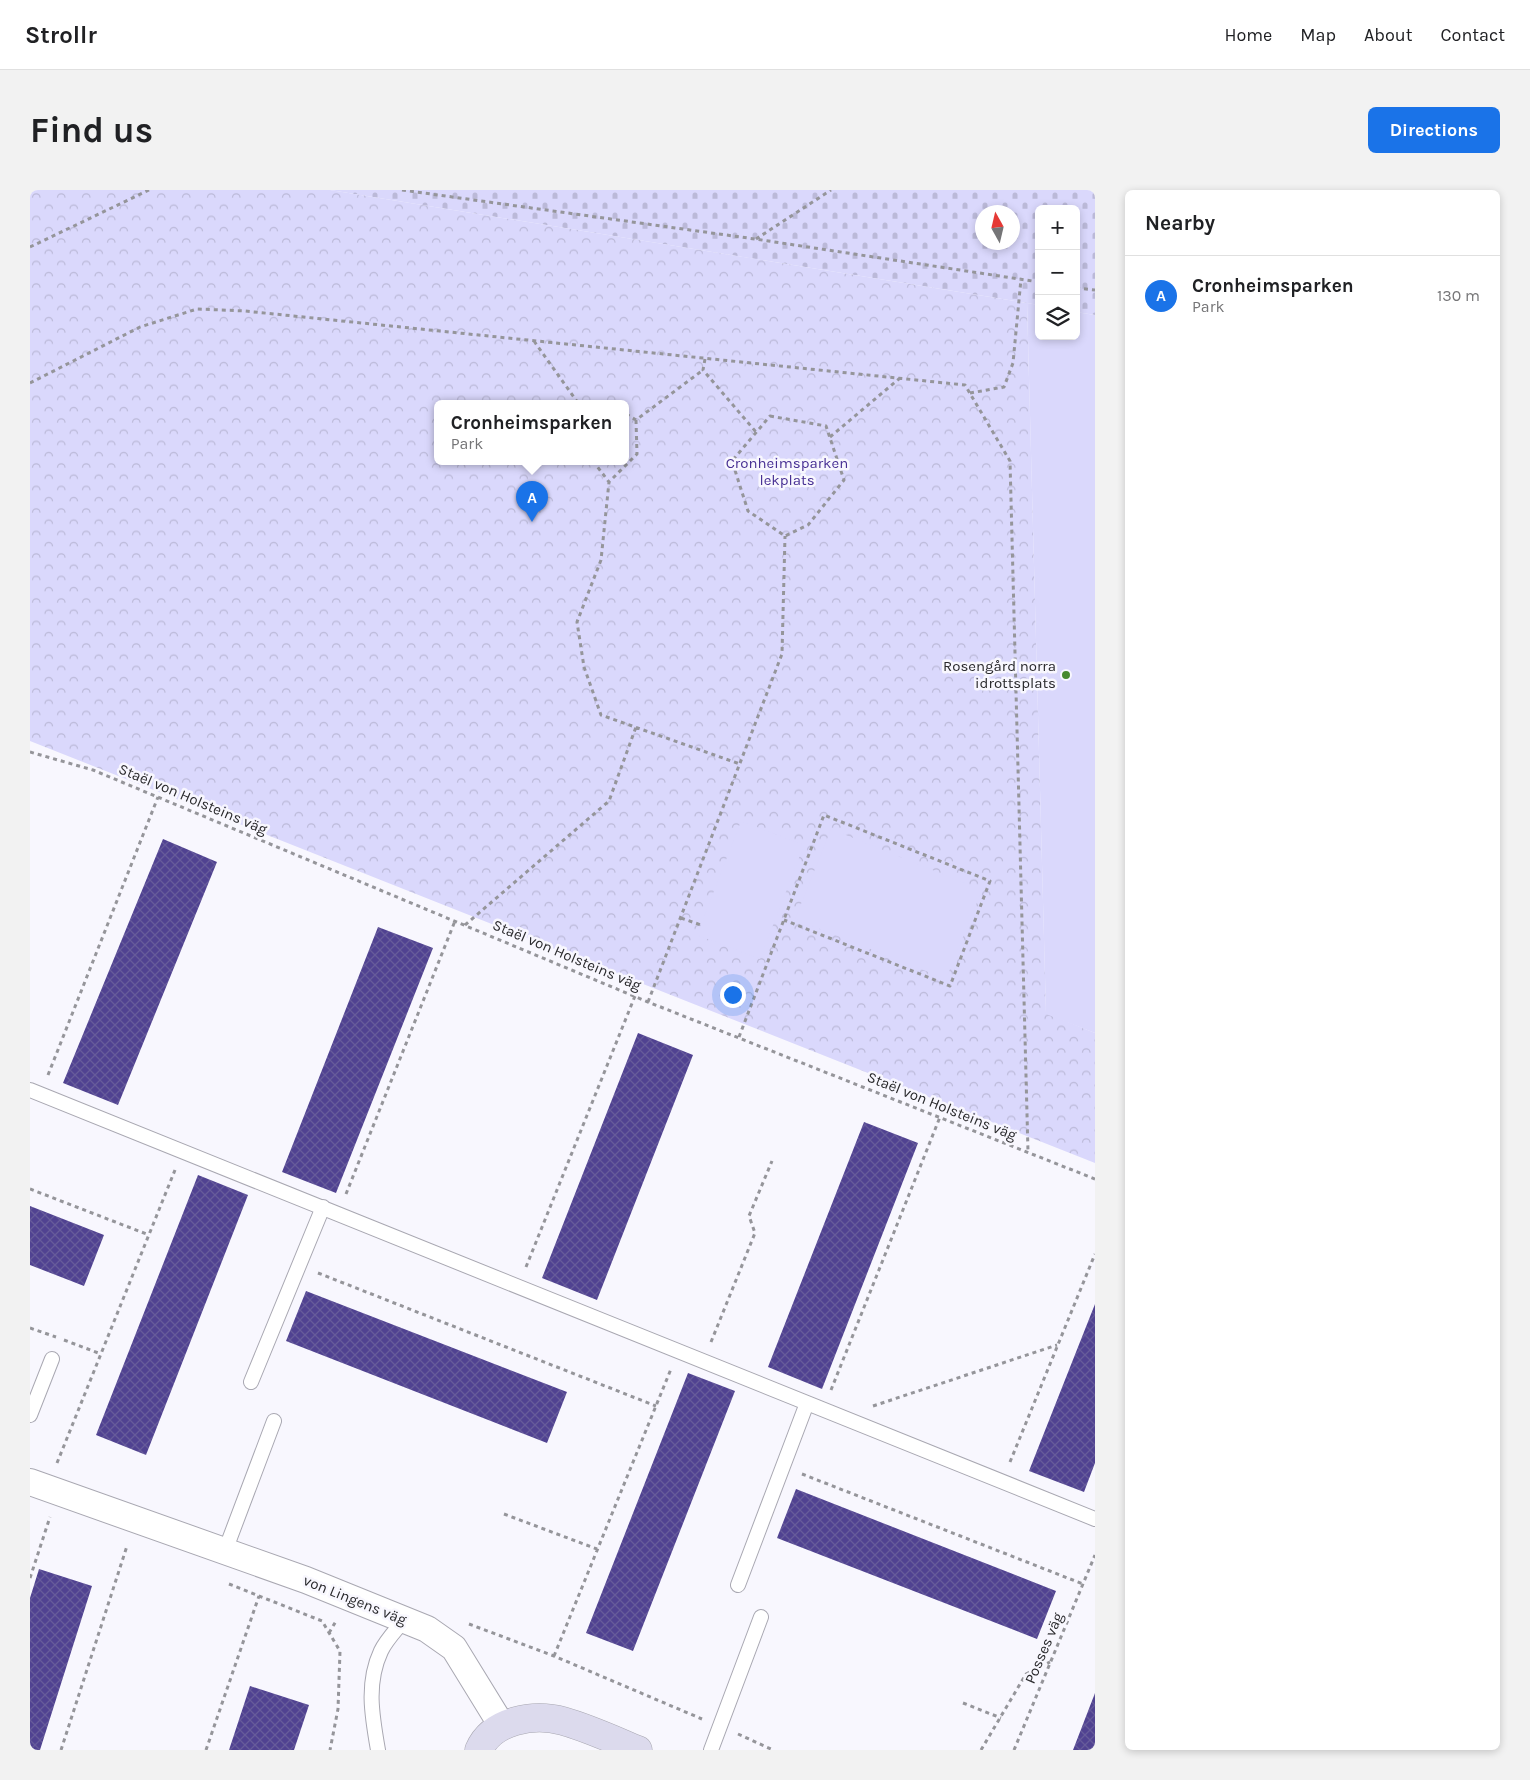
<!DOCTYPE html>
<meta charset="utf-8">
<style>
:root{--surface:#fff;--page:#f2f2f2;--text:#202124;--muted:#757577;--line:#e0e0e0;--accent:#1a73e8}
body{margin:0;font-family:Karla,sans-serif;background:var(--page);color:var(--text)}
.controls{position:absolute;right:15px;top:15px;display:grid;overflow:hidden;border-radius:8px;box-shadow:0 2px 8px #0003}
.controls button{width:45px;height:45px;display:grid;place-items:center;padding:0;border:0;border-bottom:1px solid var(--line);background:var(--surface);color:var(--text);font:25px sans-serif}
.compass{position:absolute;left:945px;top:15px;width:45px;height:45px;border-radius:50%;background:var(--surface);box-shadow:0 2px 8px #0003;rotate:352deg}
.you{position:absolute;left:702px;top:804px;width:18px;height:18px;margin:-12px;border:4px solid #fff;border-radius:50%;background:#1a73e8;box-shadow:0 0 0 8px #1a73e833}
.badge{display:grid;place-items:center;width:32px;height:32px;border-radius:50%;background:var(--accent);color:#fff;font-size:16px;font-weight:700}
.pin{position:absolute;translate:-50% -41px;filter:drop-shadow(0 1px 2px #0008)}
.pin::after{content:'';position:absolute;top:26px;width:18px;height:15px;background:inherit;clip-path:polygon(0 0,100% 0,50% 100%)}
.popup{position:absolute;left:404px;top:210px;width:195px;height:65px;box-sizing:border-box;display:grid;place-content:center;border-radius:8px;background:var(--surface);filter:drop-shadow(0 1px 4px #0005);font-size:16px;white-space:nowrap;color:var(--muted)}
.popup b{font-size:19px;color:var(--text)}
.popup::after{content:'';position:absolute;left:50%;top:100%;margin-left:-10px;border:10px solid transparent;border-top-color:var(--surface)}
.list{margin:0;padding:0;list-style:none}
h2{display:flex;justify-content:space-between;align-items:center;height:65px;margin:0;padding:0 20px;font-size:21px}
h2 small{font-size:16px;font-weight:400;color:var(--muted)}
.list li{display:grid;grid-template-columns:32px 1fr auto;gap:15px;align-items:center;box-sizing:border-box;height:80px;padding:0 20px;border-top:1px solid var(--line)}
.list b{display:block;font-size:19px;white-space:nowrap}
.list p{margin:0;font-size:16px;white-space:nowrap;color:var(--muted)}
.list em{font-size:16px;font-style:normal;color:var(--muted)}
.icon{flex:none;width:28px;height:28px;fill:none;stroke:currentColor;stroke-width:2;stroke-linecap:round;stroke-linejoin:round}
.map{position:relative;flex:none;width:1065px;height:1560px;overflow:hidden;border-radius:8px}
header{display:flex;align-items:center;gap:30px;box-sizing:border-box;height:70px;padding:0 25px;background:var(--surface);border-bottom:1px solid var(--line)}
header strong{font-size:24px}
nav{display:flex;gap:28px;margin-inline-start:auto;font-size:18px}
.intro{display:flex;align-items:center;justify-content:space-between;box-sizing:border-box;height:120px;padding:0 30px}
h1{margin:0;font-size:35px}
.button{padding:12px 22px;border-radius:8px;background:var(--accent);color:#fff;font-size:18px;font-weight:700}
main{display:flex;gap:30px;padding:0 30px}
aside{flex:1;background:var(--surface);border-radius:8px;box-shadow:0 2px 8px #0003}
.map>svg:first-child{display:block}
</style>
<header>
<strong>Strollr</strong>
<nav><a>Home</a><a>Map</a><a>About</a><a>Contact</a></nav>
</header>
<div class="intro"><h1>Find us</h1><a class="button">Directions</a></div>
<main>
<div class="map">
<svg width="1065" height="1560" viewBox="0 0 1065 1560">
<defs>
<pattern id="cemetery-stones" width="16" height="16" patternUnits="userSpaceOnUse" patternTransform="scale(1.25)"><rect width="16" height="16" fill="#dad8fc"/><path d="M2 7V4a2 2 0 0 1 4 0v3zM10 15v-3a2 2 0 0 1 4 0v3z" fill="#bbb9d8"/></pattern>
<pattern id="park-crowns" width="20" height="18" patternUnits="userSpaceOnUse" patternTransform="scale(1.25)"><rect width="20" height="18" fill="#dad8fc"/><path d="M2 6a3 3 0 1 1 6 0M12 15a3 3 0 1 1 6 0" fill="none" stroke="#bbb9d8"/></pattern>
<pattern id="building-cross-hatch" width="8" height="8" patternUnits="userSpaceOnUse" patternTransform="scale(1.25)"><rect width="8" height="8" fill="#504291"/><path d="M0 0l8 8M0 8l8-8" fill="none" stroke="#665b9a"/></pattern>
</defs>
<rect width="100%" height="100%" fill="#f8f7fe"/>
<!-- cemetery -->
<path fill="url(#cemetery-stones)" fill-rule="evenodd" d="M300,0H1065V125L1046,122V19H1009V115ZM952,22H982V52H952Z"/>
<!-- park -->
<path fill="url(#park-crowns)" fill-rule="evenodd" d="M0,0H300L997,113L1016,823L1065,843V973L0,551ZM408,213H596V271H408Z"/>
<!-- pitch -->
<path fill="#dad8fc" d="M997,113L1009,115V146H1046V122L1065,125V843L1016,824Z
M711,631L774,655L730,769L667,745Z
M801,639L952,700L916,789L765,729Z"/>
<!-- building -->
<path fill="url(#building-cross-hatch)" d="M133,649L187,672L88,915L33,893Z
M348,737L403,758L306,1003L252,982Z
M608,843L663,865L567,1110L512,1088Z
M834,932L888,953L792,1199L738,1177Z
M168,985L218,1005L116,1265L66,1245Z
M0,1016L74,1045L54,1096L0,1075Z
M276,1101L537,1202L517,1253L256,1151Z
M1065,1114V1273L1054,1302L999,1281Z
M658,1183L705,1201L603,1461L556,1443Z
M766,1299L1026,1401L1007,1449L747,1348Z
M9,1379L62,1396L10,1560H0V1408Z
M220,1496L279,1515L264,1560H199Z
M1065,1503V1560H1043Z"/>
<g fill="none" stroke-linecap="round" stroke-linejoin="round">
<!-- lane casing -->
<g stroke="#a9a8b2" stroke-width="16">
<path id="lane" d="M0,900L1065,1329
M221,1192L293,1017
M0,1225L22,1169
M195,1361L244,1231
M708,1395L777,1213
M348,1560C342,1526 336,1493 351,1461C356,1450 367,1439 374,1430
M681,1560L731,1427"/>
</g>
<!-- street casing -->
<g stroke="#a9a8b2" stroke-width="28">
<path id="street" d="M0,1292L276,1390L397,1439L424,1458L472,1536"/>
</g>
<!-- secondary casing -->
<g stroke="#a9a8b2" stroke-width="29">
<path id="secondary" d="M449,1560C462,1530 504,1523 533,1531C558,1538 584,1550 608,1560"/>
</g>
<!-- path -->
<path stroke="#95959a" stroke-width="3" stroke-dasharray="4 4" stroke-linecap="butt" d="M372,0L725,49L1009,92
M726,49L801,0
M0,57L119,0
M1046,98L1065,100
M504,151L548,213
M675,169L673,180L726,242
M0,193L110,137L167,119L215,121L935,195L980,271L998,962
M940,203L974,197L983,173L991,89
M596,224L606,230L673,180
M740,226L796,236L814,290L778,335L755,346L718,321L702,271Z
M606,230L607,264L579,292L571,370L547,432L554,477L571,525L710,574
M800,247L870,188
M563,271L579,292
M0,562L63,580L618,812L1065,989
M651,728L671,735
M435,735L579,611L606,537
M618,812L752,464L755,346
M709,847L794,625L960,691L920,796L754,730
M18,885L128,607
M0,999L119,1045
M316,1004L425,731
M496,1077L605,806
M288,1083L626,1216
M0,1138L26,1147
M34,1150L71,1164
M681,1152L725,1043L719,1026L742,971
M801,1200L910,927
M843,1216L1027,1155
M980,1272L1065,1064
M27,1273L145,980
M772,1284L1053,1394
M474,1324L567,1359
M0,1388L20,1327
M199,1394L292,1431L310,1461L308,1519L300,1560
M439,1434L524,1466L672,1529
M299,1443L306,1431
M524,1466L641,1179
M933,1513L971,1528
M708,1544L743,1560
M31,1560L97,1356
M176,1560L229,1406
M951,1560L996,1484L1020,1472
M984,1560L1065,1365"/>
<!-- lane -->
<use href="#lane" stroke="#fff" stroke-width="14"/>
<!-- street -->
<use href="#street" stroke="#fff" stroke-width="26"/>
<!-- secondary -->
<use href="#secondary" stroke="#dcdaed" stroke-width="28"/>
</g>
<!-- markers -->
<circle fill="#478a2e" stroke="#f8f7fe" stroke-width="2" cx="1036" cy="485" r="5"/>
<g text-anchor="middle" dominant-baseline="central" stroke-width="5" stroke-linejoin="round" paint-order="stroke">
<!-- park labels -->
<g font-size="15" fill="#472f93" stroke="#f8f7fe">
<text x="757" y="273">Cronheimsparken<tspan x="757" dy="17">lekplats</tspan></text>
</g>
<!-- poi labels -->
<g font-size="15" fill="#29292c" stroke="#f8f7fe" text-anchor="end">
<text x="1026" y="476">Rosengård norra<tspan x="1026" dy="17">idrottsplats</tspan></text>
</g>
<!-- street labels -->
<g font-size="15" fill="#29292c" stroke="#f8f7fe">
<text transform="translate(163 609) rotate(23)">Staël von Holsteins väg</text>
<text transform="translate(537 765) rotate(23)">Staël von Holsteins väg</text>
<text transform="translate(912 916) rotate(22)">Staël von Holsteins väg</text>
<text transform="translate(325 1410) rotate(22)">von Lingens väg</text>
<text transform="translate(1014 1458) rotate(-67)">Posses väg</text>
</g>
</g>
</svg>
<div class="controls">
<button>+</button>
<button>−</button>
<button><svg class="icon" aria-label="layers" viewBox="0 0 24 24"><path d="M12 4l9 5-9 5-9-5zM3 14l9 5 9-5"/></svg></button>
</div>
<svg class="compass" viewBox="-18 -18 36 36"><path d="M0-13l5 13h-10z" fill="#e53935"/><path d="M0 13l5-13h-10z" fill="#757577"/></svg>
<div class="you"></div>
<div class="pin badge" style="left:502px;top:332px">A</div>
<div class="popup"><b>Cronheimsparken</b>Park</div>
</div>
<aside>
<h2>Nearby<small></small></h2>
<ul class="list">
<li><span class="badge">A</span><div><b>Cronheimsparken</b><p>Park</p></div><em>130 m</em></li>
</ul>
</aside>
</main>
